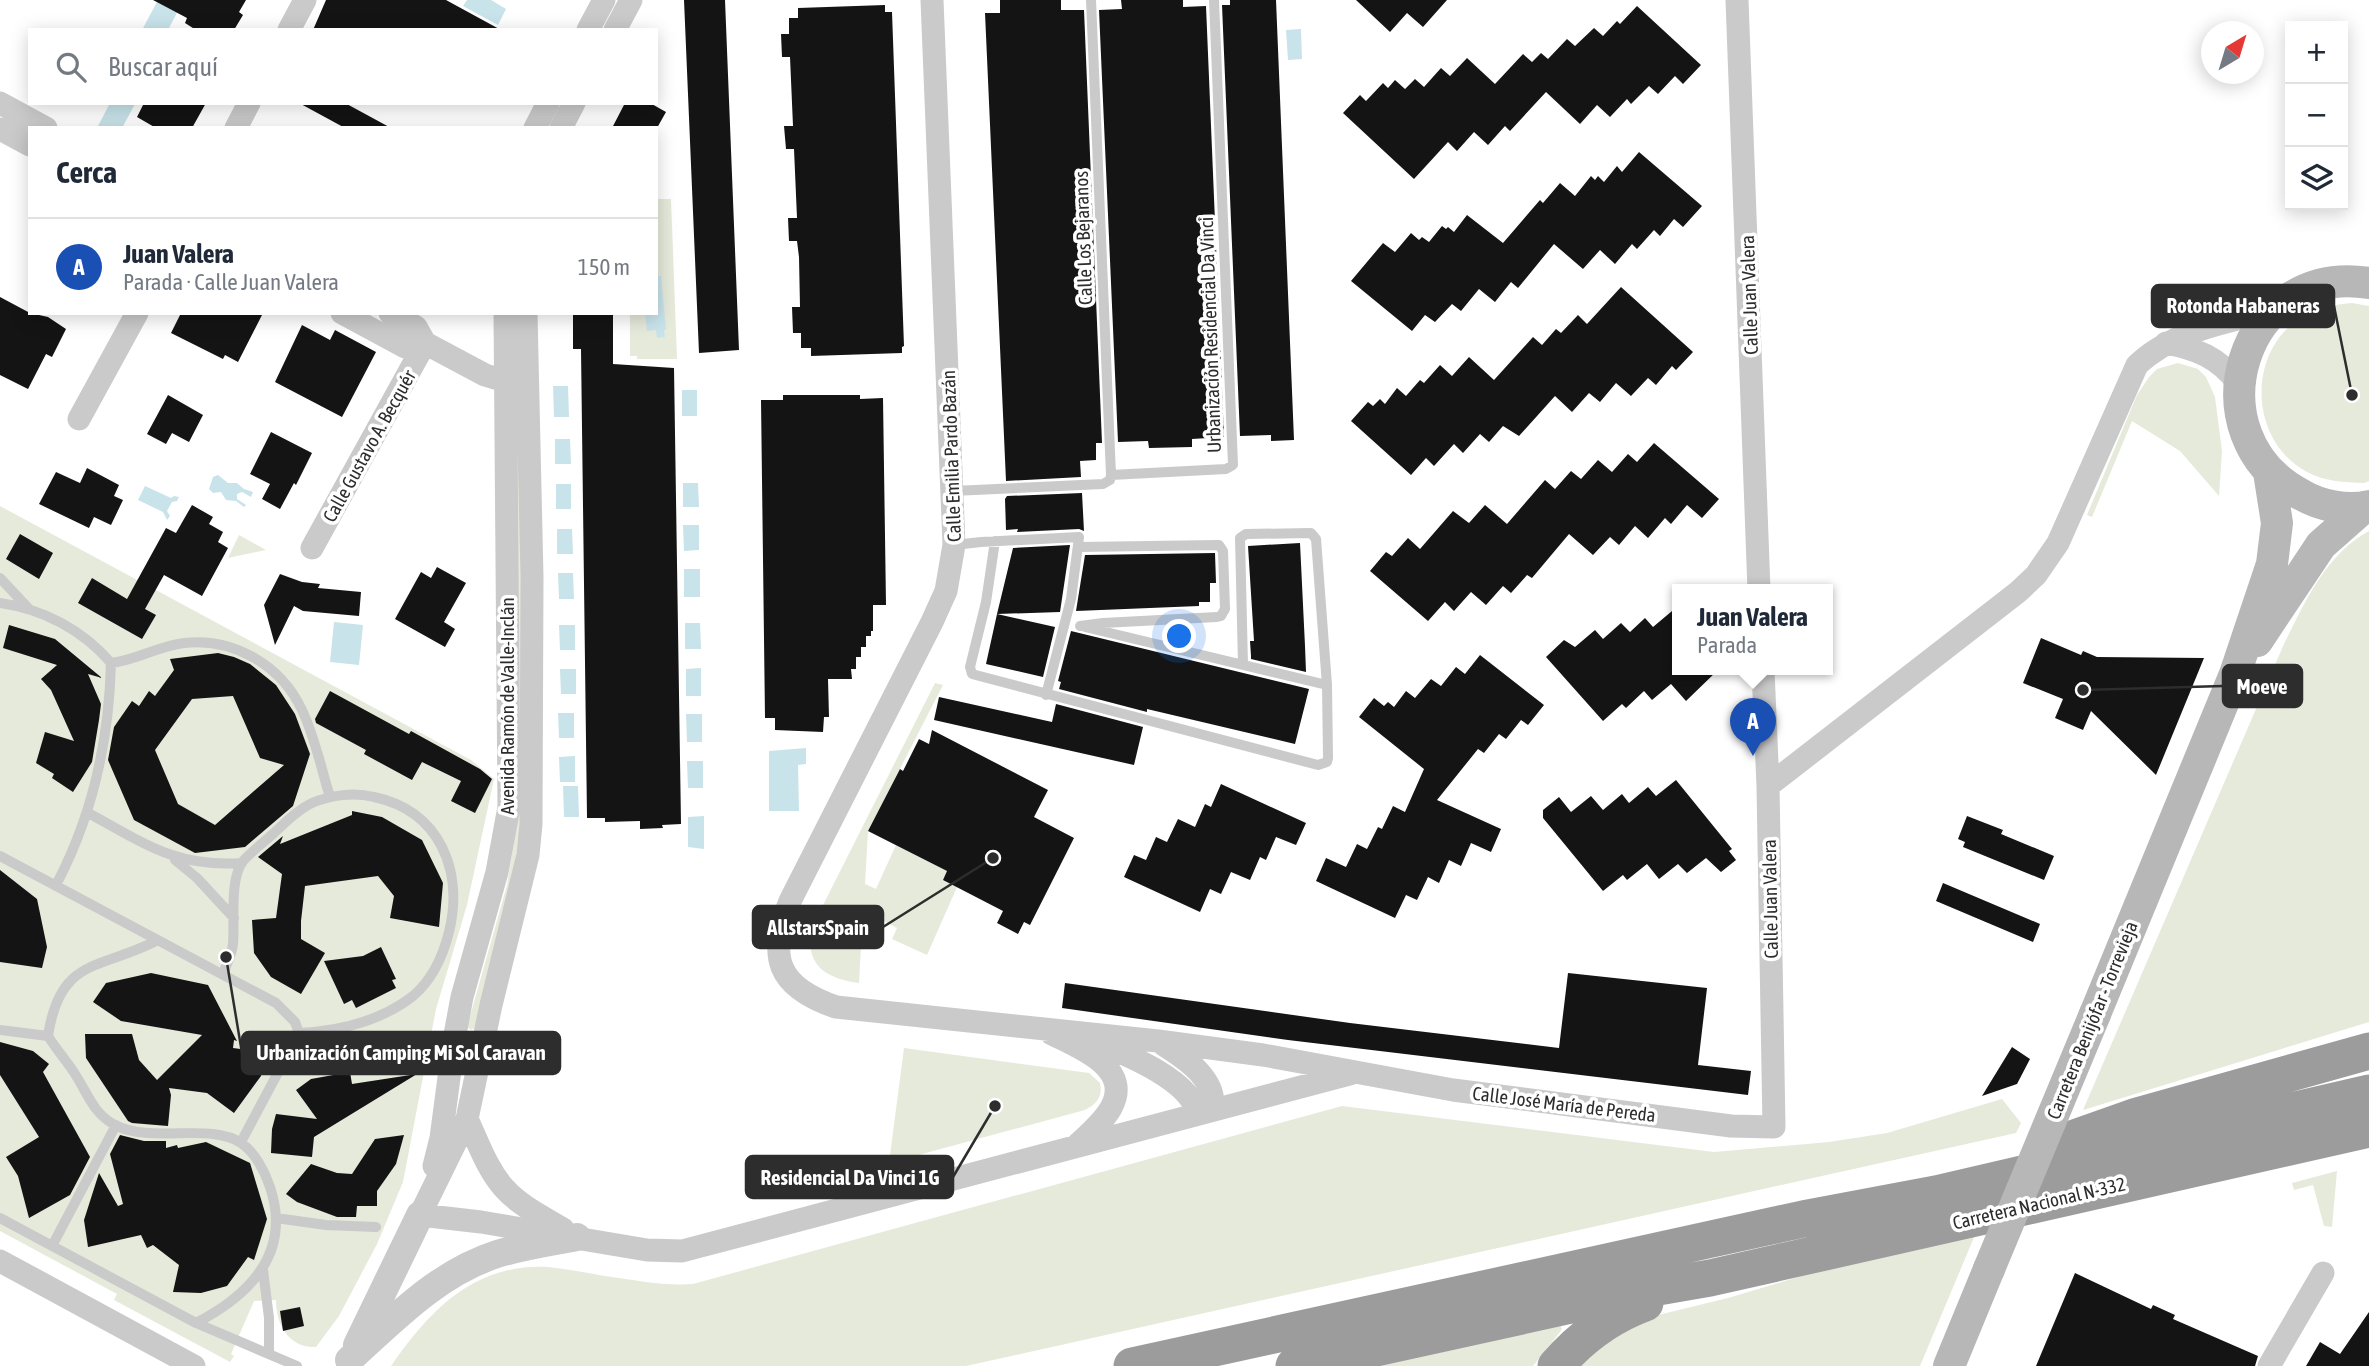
<!DOCTYPE html>
<html lang="es">
<meta charset="utf-8">
<style>
:root{--surface:#fff;--page:#f6f6f7;--text:#1f2937;--muted:#747a83;--line:#e0e1e3;--accent:#0b8043}
body{margin:0;font-family:"Asap Condensed",sans-serif;background:var(--page);color:var(--text)}
.controls{position:absolute;right:21px;top:21px;display:grid;overflow:hidden;border-radius:0px;box-shadow:0 4px 18px #0003}
.controls button{width:63px;height:63px;display:grid;place-items:center;padding:0;border:0;border-bottom:2px solid var(--line);background:var(--surface);color:var(--text);font:35px sans-serif}
.compass{position:absolute;left:2201px;top:21px;width:63px;height:63px;border-radius:50%;background:var(--surface);box-shadow:0 4px 18px #0003;rotate:38deg}
.you{position:absolute;left:1180px;top:637px;width:24px;height:24px;margin:-18px;border:5px solid #fff;border-radius:50%;background:#1a73e8;box-shadow:0 0 0 10px #1a73e833}
.badge{display:grid;place-items:center;width:46px;height:46px;border-radius:50%;background:var(--accent);color:#fff;font-size:23px;font-weight:700}
.pin{position:absolute;translate:-50% -58px;filter:drop-shadow(0 2px 4px #0008)}
.pin::after{content:'';position:absolute;top:37px;width:24px;height:21px;background:inherit;clip-path:polygon(0 0,100% 0,50% 100%)}
.popup{position:absolute;left:1672px;top:584px;width:161px;height:91px;box-sizing:border-box;display:grid;place-content:center;border-radius:0px;background:var(--surface);filter:drop-shadow(0 2px 5px #0005);font-size:23px;white-space:nowrap;color:var(--muted)}
.popup b{font-size:26px;color:var(--text)}
.popup::after{content:'';position:absolute;left:50%;top:100%;margin-left:-14px;border:14px solid transparent;border-top-color:var(--surface)}
.list{margin:0;padding:0;list-style:none}
h2{display:flex;justify-content:space-between;align-items:center;height:91px;margin:0;padding:0 28px;font-size:30px}
h2 small{font-size:23px;font-weight:400;color:var(--muted)}
.list li{display:grid;grid-template-columns:46px 1fr auto;gap:21px;align-items:center;box-sizing:border-box;height:98px;padding:0 28px;border-top:2px solid var(--line)}
.list b{display:block;font-size:26px;white-space:nowrap}
.list p{margin:0;font-size:23px;white-space:nowrap;color:var(--muted)}
.list em{font-size:23px;font-style:normal;color:var(--muted)}
.icon{flex:none;width:38px;height:38px;fill:none;stroke:currentColor;stroke-width:2;stroke-linecap:round;stroke-linejoin:round}
.map{position:relative;flex:none;width:2369px;height:1366px;overflow:hidden}
.search{position:absolute;background:var(--surface);box-shadow:0 4px 18px #0003;left:28px;top:28px;width:630px;height:77px;display:flex;align-items:center;gap:18px;box-sizing:border-box;padding:0 24px;border-radius:0px;color:var(--muted);font-size:26px}
.panel{position:absolute;background:var(--surface);box-shadow:0 4px 18px #0003;left:28px;top:126px;width:630px;height:189px;border-radius:0px}
.map>svg:first-child{display:block}
</style>
<div class="map">
<svg width="2369" height="1366" viewBox="0 0 2369 1366">
<rect width="100%" height="100%" fill="#fff"/>
<!-- green -->
<path fill="#e6eadb" d="M656,199H671L677,359H637V356H630V313H656Z
M2352,303L2369,306V481L2364,483C2345,482 2325,482 2307,472C2251,442 2246,358 2296,321C2313,308 2332,305 2352,303Z
M2178,363L2198,369L2206,377L2215,397L2222,451L2219,496L2180,451L2132,421L2092,517L2087,515L2137,395L2149,377L2157,369Z
M514,417L518,418L524,764L521,824L515,865L475,1028L471,1030L467,1027L507,885L517,823Z
M0,506L471,760L494,779L467,905L436,1009L403,1182L377,1244L339,1316L316,1347C288,1348 276,1324 276,1300L254,1301L231,1354L234,1356L230,1362L114,1300L117,1294L0,1231Z
M2369,531V1022L2083,1110L2284,644C2305,602 2326,554 2369,531Z
M239,535L266,550L228,558Z
M935,683L943,685L868,831L865,884L876,889L896,845L947,871L943,880L957,887L927,955L892,939L897,928L863,910L859,983C825,978 804,965 812,927Z
M904,1048L1089,1073L1100,1083C1103,1096 1097,1104 1085,1110L889,1163Z
M2002,1099L2021,1123L2016,1133L966,1366H391C430,1310 474,1263 548,1267C569,1269 591,1274 612,1277C639,1281 665,1286 693,1284L1342,1106L1714,1152L1829,1142L1887,1133Z
M2337,1171L2332,1227L2324,1226L2313,1185L2294,1190L2292,1183Z
M1980,1223L1920,1366H1573L1577,1361L1650,1317L1728,1298Z
M1560,1325L1562,1329L1560,1332L1533,1366H1367Z"/>
<!-- water -->
<path fill="#c8e3ea" d="M158,0L180,7L168,30H142Z
M467,0H491L506,9L498,25L463,6Z
M1301,29L1302,59L1288,60L1286,30Z
M110,103L135,104L122,128H97Z
M656,276H661L666,330H664L665,337L657,338L656,330L647,331L645,313H656Z
M553,386H568L569,417H554Z
M682,390H697V416H682Z
M555,439H570L571,464H555Z
M218,475L228,483H237L244,489L253,492L251,497L242,492L237,494V499L246,505L244,507L236,501L226,500L221,492L213,493L209,489L213,477Z
M683,483H698L699,507H683Z
M556,484H571V509H556Z
M145,486L171,498L174,496L179,497L177,501L172,502L167,511L170,516L167,520L163,512L138,500Z
M683,525H699V550L684,551Z
M557,529H572L573,554H557Z
M684,569H700V597H684Z
M558,573H573L574,599H559Z
M334,622L363,625L359,665L330,662Z
M685,623H700L701,649H685Z
M559,625H575V650H560Z
M701,668V696H686V669Z
M560,669H576V694H561Z
M558,713H574V738H559Z
M686,714H702V742H687Z
M806,748V764L798,765L799,811H769V751Z
M575,756V782H560L559,757Z
M687,761H703V788H688Z
M578,786L579,817H564L563,786Z
M704,816V849L688,847V817Z"/>
<!-- building -->
<path fill="#141414" fill-rule="evenodd" d="M153,0H246L239,12L243,15L234,30H196L185,23L187,18Z
M326,0H446L501,30H313Z
M684,0H725L739,350L699,353Z
M1000,0H1061V10H1084L1102,443H1096V460L1080,461L1081,477L1006,481L985,13H1000Z
M1121,0H1183V7L1206,6L1224,437L1192,439V447L1149,448L1148,441L1118,442L1099,10L1122,9Z
M1230,0H1276L1294,440L1271,441V435L1240,436L1222,5H1230Z
M1356,0H1447L1423,27L1407,13L1390,32Z
M885,5V12H892L904,346L902,347V353L811,356V348H801V333H793L792,307H800L799,257L797,241H789L788,218H797L794,149H786L784,126H793L790,57H782L781,34H789V18H798V8Z
M1637,6L1701,65L1683,84L1675,76L1658,94L1649,86L1631,104L1627,99L1610,117L1597,105L1580,124L1546,92L1510,131L1505,126L1488,145L1474,132L1457,151L1448,142L1414,179L1343,113L1360,95L1366,101L1383,83L1388,88L1395,80L1405,89L1415,79L1424,87L1441,68L1450,76L1467,58L1495,84L1523,54L1532,62L1541,53L1548,59L1567,39L1575,46L1594,28L1603,36L1617,21L1620,24Z
M144,103H206L192,128H156L137,117Z
M299,103H345L391,128H345Z
M625,103H650L666,112L657,128H612Z
M1639,152L1702,206L1683,227L1674,219L1660,236L1654,230L1637,249L1632,244L1615,264L1600,250L1583,269L1554,244L1518,288L1511,282L1495,302L1479,289L1461,311L1452,304L1435,322L1425,315L1412,331L1351,281L1383,243L1395,252L1411,233L1419,240L1422,237L1429,242L1442,226L1446,229L1448,227L1454,232L1467,215L1503,243L1540,200L1543,203L1560,183L1575,196L1591,176L1595,180L1598,176L1604,182L1617,166L1622,172Z
M1621,287L1693,352L1676,370L1672,366L1656,385L1648,378L1631,396L1616,383L1600,402L1589,393L1572,412L1555,396L1519,436L1503,426L1489,442L1480,434L1463,453L1454,444L1434,466L1426,458L1411,475L1351,421L1368,402L1373,406L1380,399L1385,404L1397,388L1406,396L1420,380L1424,383L1440,365L1452,376L1469,357L1494,380L1533,337L1542,345L1556,329L1561,333L1578,315L1587,324Z
M0,297L30,313L48,317L66,329L52,357L46,354L28,389L0,375Z
M181,313H263L238,362L225,355L223,359L171,333Z
M573,313H613V364L674,368L681,824L662,825L663,828L640,829V821L605,822V818H587L581,349H573Z
M302,325L330,340L335,330L376,352L342,417L275,382Z
M168,395L203,415L189,442L172,433L166,444L147,434Z
M783,395H860V399L883,398L886,605H873V631H871V636H866V647H861V657H856V669H851L852,679H828L829,717H824L823,732L775,730V718H765L761,400H783Z
M271,432L312,453L296,485L294,483L280,509L262,499L270,484L250,474Z
M1654,443L1719,499L1702,518L1687,505L1671,524L1665,518L1648,538L1635,526L1619,545L1610,537L1593,555L1569,534L1532,578L1527,575L1511,593L1503,586L1486,605L1471,592L1454,611L1445,602L1428,621L1370,571L1386,552L1392,556L1408,538L1420,549L1453,511L1469,523L1485,505L1507,524L1545,480L1555,489L1571,471L1581,479L1598,460L1612,472L1628,454L1637,462Z
M87,468L119,485L114,496L123,500L111,525L94,517L89,528L39,504L56,472L80,483Z
M1082,493L1084,531L1079,529L1017,532L1018,529L1006,530L1005,499L1007,496Z
M192,505L213,517L209,524L223,532L218,542L228,548L202,596L164,575L145,609L156,615L142,639L78,603L92,578L127,599L166,528L176,533Z
M20,534L53,553L39,579L6,559Z
M1300,543L1305,646L1306,672L1251,659V656L1250,641H1254L1248,546Z
M1070,545L1060,612L997,614L1013,548Z
M1215,553L1216,583H1210V602H1199V606L1076,611L1085,555Z
M437,567L466,583L444,622L455,629L445,647L395,619L421,572L431,578Z
M280,574L302,582L320,584L318,588L361,592L359,616L303,611L294,606L275,645L264,605Z
M1678,606V670H1718L1686,701L1671,684L1652,700L1644,691L1626,708L1622,704L1603,721L1546,657L1564,640L1575,647L1595,630L1603,639L1621,623L1630,632L1645,618L1653,627Z
M997,614L1055,627L1043,677L986,664Z
M9,625L55,639L102,678L88,674L101,704L99,720L92,762L73,792L52,778L54,774L36,763L45,732L74,741L51,690L41,679L57,665L3,648Z
M1071,631L1309,689L1295,744L1147,709V712L1059,689L1061,682L1058,681Z
M2041,638L2081,655L2083,651L2097,657L2204,658L2156,775L2091,711L2083,730L2055,718L2063,699L2023,683Z
M218,653L234,657L250,664L276,685L295,714L310,754L293,806L245,847L195,853L134,820L108,760L114,727L132,701L139,706L149,691L155,696L174,670L170,659ZM233,696L260,758L284,765L215,825L178,804L155,750L192,699Z
M1480,655L1544,705L1528,725L1521,720L1506,739L1499,734L1484,753L1478,749L1437,800L1501,829L1491,852L1471,843L1461,866L1449,860L1439,883L1428,877L1417,900L1406,895L1395,918L1316,881L1326,858L1346,867L1357,844L1367,849L1378,827L1382,829L1393,806L1405,812L1424,769L1359,717L1374,698L1384,706L1388,702L1394,707L1406,691L1415,698L1431,679L1441,686L1456,667L1465,674Z
M330,691L409,734L411,731L480,769L492,779L475,813L451,801L461,781L422,762L412,780L364,754L366,750L316,723L315,719Z
M939,697L1052,722L1056,704L1143,727L1134,765L934,720Z
M932,730L1048,790L1034,817L1074,838L1030,925L1024,922L1018,934L997,923L1003,911L943,880L947,871L868,831L900,769L903,771L919,739L929,744Z
M1676,780L1732,849L1729,851L1736,860L1721,872L1706,858L1687,873L1678,864L1659,879L1647,864L1627,880L1623,875L1603,891L1543,818V810L1559,797L1571,812L1591,796L1603,810L1622,794L1629,803L1648,787L1656,796Z
M1221,784L1306,823L1296,845L1276,837L1266,860L1260,857L1250,880L1231,872L1221,894L1210,889L1200,912L1124,877L1134,855L1146,860L1156,837L1167,842L1178,819L1195,827L1205,804L1211,807Z
M352,811L382,817L422,840L443,883L439,927L390,918L394,896L378,876L305,886L301,921V939L325,953L301,994L271,977L254,953L252,920L276,918L282,874L258,857L283,836L280,844L352,815Z
M1967,816L2003,830L2001,834L2054,856L2044,880L1963,847L1965,842L1958,839Z
M0,870L37,899L47,947L42,968L0,962Z
M1943,883L2040,924L2033,942L1936,901Z
M381,947L396,979L392,980L396,988L356,1008L352,1000L344,1004L324,961L363,956Z
M151,973L208,985L237,1041L234,1040L233,1048L265,1052L261,1076L234,1113L207,1093L169,1088L171,1095L168,1126L132,1123L128,1121L86,1058L85,1034H132L139,1060L157,1080L202,1035L121,1021L93,1002L106,983Z
M1568,973L1707,988L1698,1065L1751,1071L1748,1095L1288,1040L1062,1008L1065,983L1350,1023L1559,1048Z
M0,1042L33,1051L49,1064L43,1072L90,1157L70,1195L29,1218L18,1176L6,1157L39,1137L0,1075Z
M2012,1047L2030,1059L2017,1084L1982,1096Z
M350,1072L352,1084L417,1074L314,1137L312,1157L271,1153L272,1129L276,1114L317,1119L296,1090L311,1079Z
M120,1135L144,1141H166V1148L177,1145L178,1148L206,1142L250,1163L267,1219L254,1260L248,1257L227,1286L201,1293L173,1292L179,1265L153,1245L147,1248L141,1235L88,1247L84,1220L99,1173L118,1206L123,1204L110,1154Z
M404,1135L396,1164L377,1191V1206H357L356,1217H337L297,1202L286,1194L311,1164L337,1173L352,1174L375,1139Z
M2075,1273L2151,1309L2153,1305L2175,1315L2173,1319L2258,1356L2255,1366H2036Z
M300,1307L304,1326L283,1331L280,1311Z
M2369,1312V1366H2306L2320,1342L2340,1354Z"/>
<g fill="none" stroke-linecap="round" stroke-linejoin="round">
<!-- service -->
<path stroke="#cacaca" stroke-width="10" d="M1091,0L1111,475
M953,491L1103,484L1110,480L1111,475L1226,469L1233,465L1214,0
M995,541L986,602L970,667L972,674L1318,765L1327,762L1328,758L1327,685L1316,539L1311,533L1246,534L1240,538L1243,665
M954,545L981,542L1079,537L1071,599L1046,695
M1078,547L1219,545L1223,551L1225,609L1221,616L1217,617L1103,623L1080,626
M0,578L29,609
M0,603C43,609 83,630 111,663C109,742 93,815 56,885
M1085,627L1327,685
M111,663C137,660 158,646 184,643C233,637 281,665 302,710C315,737 321,768 330,797
M88,813C143,842 175,868 242,863
M0,856L276,1003L295,1022L299,1033L241,1142
M175,860L197,878L234,918
M223,974C226,965 232,955 233,944C235,922 229,880 243,861C252,851 264,842 274,833C286,822 297,810 312,803C331,795 354,792 374,797C440,811 464,871 449,932C443,956 432,980 413,996C381,1021 339,1031 299,1033
M0,1030L48,1036C56,1049 65,1059 73,1071C87,1091 92,1113 115,1125C151,1144 211,1122 241,1143C255,1152 265,1172 270,1187C292,1253 250,1295 196,1323
M48,1036C60,956 101,970 158,940
M0,1218L196,1323L297,1366
M276,1218L326,1225L376,1227
M52,1246L116,1125
M263,1270L269,1318V1354"/>
<!-- minor -->
<path stroke="#cacaca" stroke-width="23" d="M932,0L954,545L946,591L932,622L790,901C767,957 777,987 836,1007L1158,1041L1263,1055L1453,1090L1731,1126L1774,1127L1768,786L1763,670
M1737,0L1759,590
M289,30L305,0
M588,30L604,0
M615,30L631,0
M0,103L46,128
M236,128L249,103
M535,128L548,103
M561,128L574,103
M0,129L30,145
M342,313L405,347L425,343
M390,313L416,327L425,343L485,375L505,381H518
M2166,343C2197,349 2218,357 2238,383
M79,419L137,313
M312,548L425,343
M1768,786L2018,592L2036,575L2058,543L2137,365C2174,330 2227,322 2275,310
M1052,1034C1080,1048 1133,1068 1111,1108C1103,1122 1090,1133 1078,1144
M1094,1041C1123,1053 1192,1080 1197,1114
M1164,1045C1186,1059 1218,1080 1212,1110
M467,1119C478,1142 487,1169 504,1188C520,1206 543,1217 563,1229
M434,1166L441,1138L454,1040L462,997L497,872L509,807L505,313
M420,1215L481,1222L647,1250L682,1251L1350,1074
M420,1215L467,1119L491,1005L528,855L531,824L532,577L526,313
M0,1261L194,1366
M2269,1366L2323,1273"/>
<!-- tertiary -->
<path stroke="#cacaca" stroke-width="28" d="M357,1345L420,1215
M349,1360C394,1319 438,1273 497,1254C523,1246 551,1242 577,1237"/>
<!-- secondary -->
<path stroke="#b7b7b7" stroke-width="32" d="M2369,283C2241,262 2188,436 2302,495C2321,506 2347,511 2369,506
M2257,641L2321,545L2364,507
M2095,1014L2235,674L2272,564L2277,523L2269,472
M1949,1366L1989,1269"/>
<!-- trunk -->
<path stroke="#9c9c9c" stroke-width="37" d="M2055,1145L2137,1116L2369,1051
M1132,1366L1803,1219L1936,1194L2369,1093
M1294,1366L1635,1291L1710,1278L2369,1129
M1556,1366C1580,1338 1610,1316 1645,1303"/>
<!-- secondary-bridge -->
<path stroke="#b7b7b7" stroke-width="32" d="M1989,1269L2095,1014"/>
</g>
<g text-anchor="middle" dominant-baseline="central" stroke-width="7" stroke-linejoin="round" paint-order="stroke">
<!-- street labels -->
<g font-size="19" fill="#2d2d2d" stroke="#fff">
<text transform="translate(1083 238) rotate(-92)">Calle Los Bejaranos</text>
<text transform="translate(1749 295) rotate(-92)">Calle Juan Valera</text>
<text transform="translate(1210 335) rotate(-92)">Urbanización Residencial Da Vinci</text>
<text transform="translate(369 446) rotate(-61)">Calle Gustavo A. Becquér</text>
<text transform="translate(951 456) rotate(-92)">Calle Emilia Pardo Bazán</text>
<text transform="translate(507 706) rotate(-90)">Avenida Ramón de Valle-Inclán</text>
<text transform="translate(1770 899) rotate(-91)">Calle Juan Valera</text>
<text transform="translate(2092 1020) rotate(-68)">Carretera Benijófar - Torrevieja</text>
<text transform="translate(1564 1104) rotate(7)">Calle José María de Pereda</text>
<text transform="translate(2039 1203) rotate(-13)">Carretera Nacional N-332</text>
</g>
</g>
<!-- callouts -->
<path fill="none" stroke="#2d2d2d" stroke-width="2.5" d="M2352 395L2334 306M2083 690L2223 686M993 858L883 927M226 957L242 1053M995 1106L953 1177"/>
<g fill="#2d2d2d" stroke="#fff" stroke-width="2.5">
<circle cx="2352" cy="395" r="7"/>
<circle cx="2083" cy="690" r="7"/>
<circle cx="993" cy="858" r="7"/>
<circle cx="226" cy="957" r="7"/>
<circle cx="995" cy="1106" r="7"/>
</g>
<g fill="#2d2d2d" stroke="#2d2d2d" stroke-width="2.5">
<rect x="2152" y="285" width="182" height="42" rx="7"/>
<rect x="2223" y="665" width="79" height="42" rx="7"/>
<rect x="753" y="906" width="130" height="42" rx="7"/>
<rect x="242" y="1032" width="318" height="42" rx="7"/>
<rect x="746" y="1156" width="207" height="42" rx="7"/>
</g>
<g font-size="21" text-anchor="middle" font-weight="bold" fill="#fff">
<text x="2243" y="313">Rotonda Habaneras</text>
<text x="2262" y="694">Moeve</text>
<text x="818" y="935">AllstarsSpain</text>
<text x="401" y="1060">Urbanización Camping Mi Sol Caravan</text>
<text x="850" y="1185">Residencial Da Vinci 1G</text>
</g>
</svg>
<div class="controls">
<button>+</button>
<button>−</button>
<button><svg class="icon" aria-label="layers" viewBox="0 0 24 24"><path d="M12 4l9 5-9 5-9-5zM3 14l9 5 9-5"/></svg></button>
</div>
<svg class="compass" viewBox="-18 -18 36 36"><path d="M0-13l5 13h-10z" fill="#e53935"/><path d="M0 13l5-13h-10z" fill="#747a83"/></svg>
<div class="you"></div>
<div class="pin badge" style="left:1753px;top:756px;background:#1a4fb4">A</div>
<div class="popup"><b>Juan Valera</b>Parada</div>
<div class="search"><svg class="icon" aria-label="search" viewBox="0 0 24 24"><circle cx="10" cy="10" r="6"/><path d="M15 15l6 6"/></svg>Buscar aquí</div>
<section class="panel">
<h2>Cerca<small></small></h2>
<ul class="list">
<li><span class="badge" style="background:#1a4fb4">A</span><div><b>Juan Valera</b><p>Parada · Calle Juan Valera</p></div><em>150 m</em></li>
</ul>
</section>
</div>
